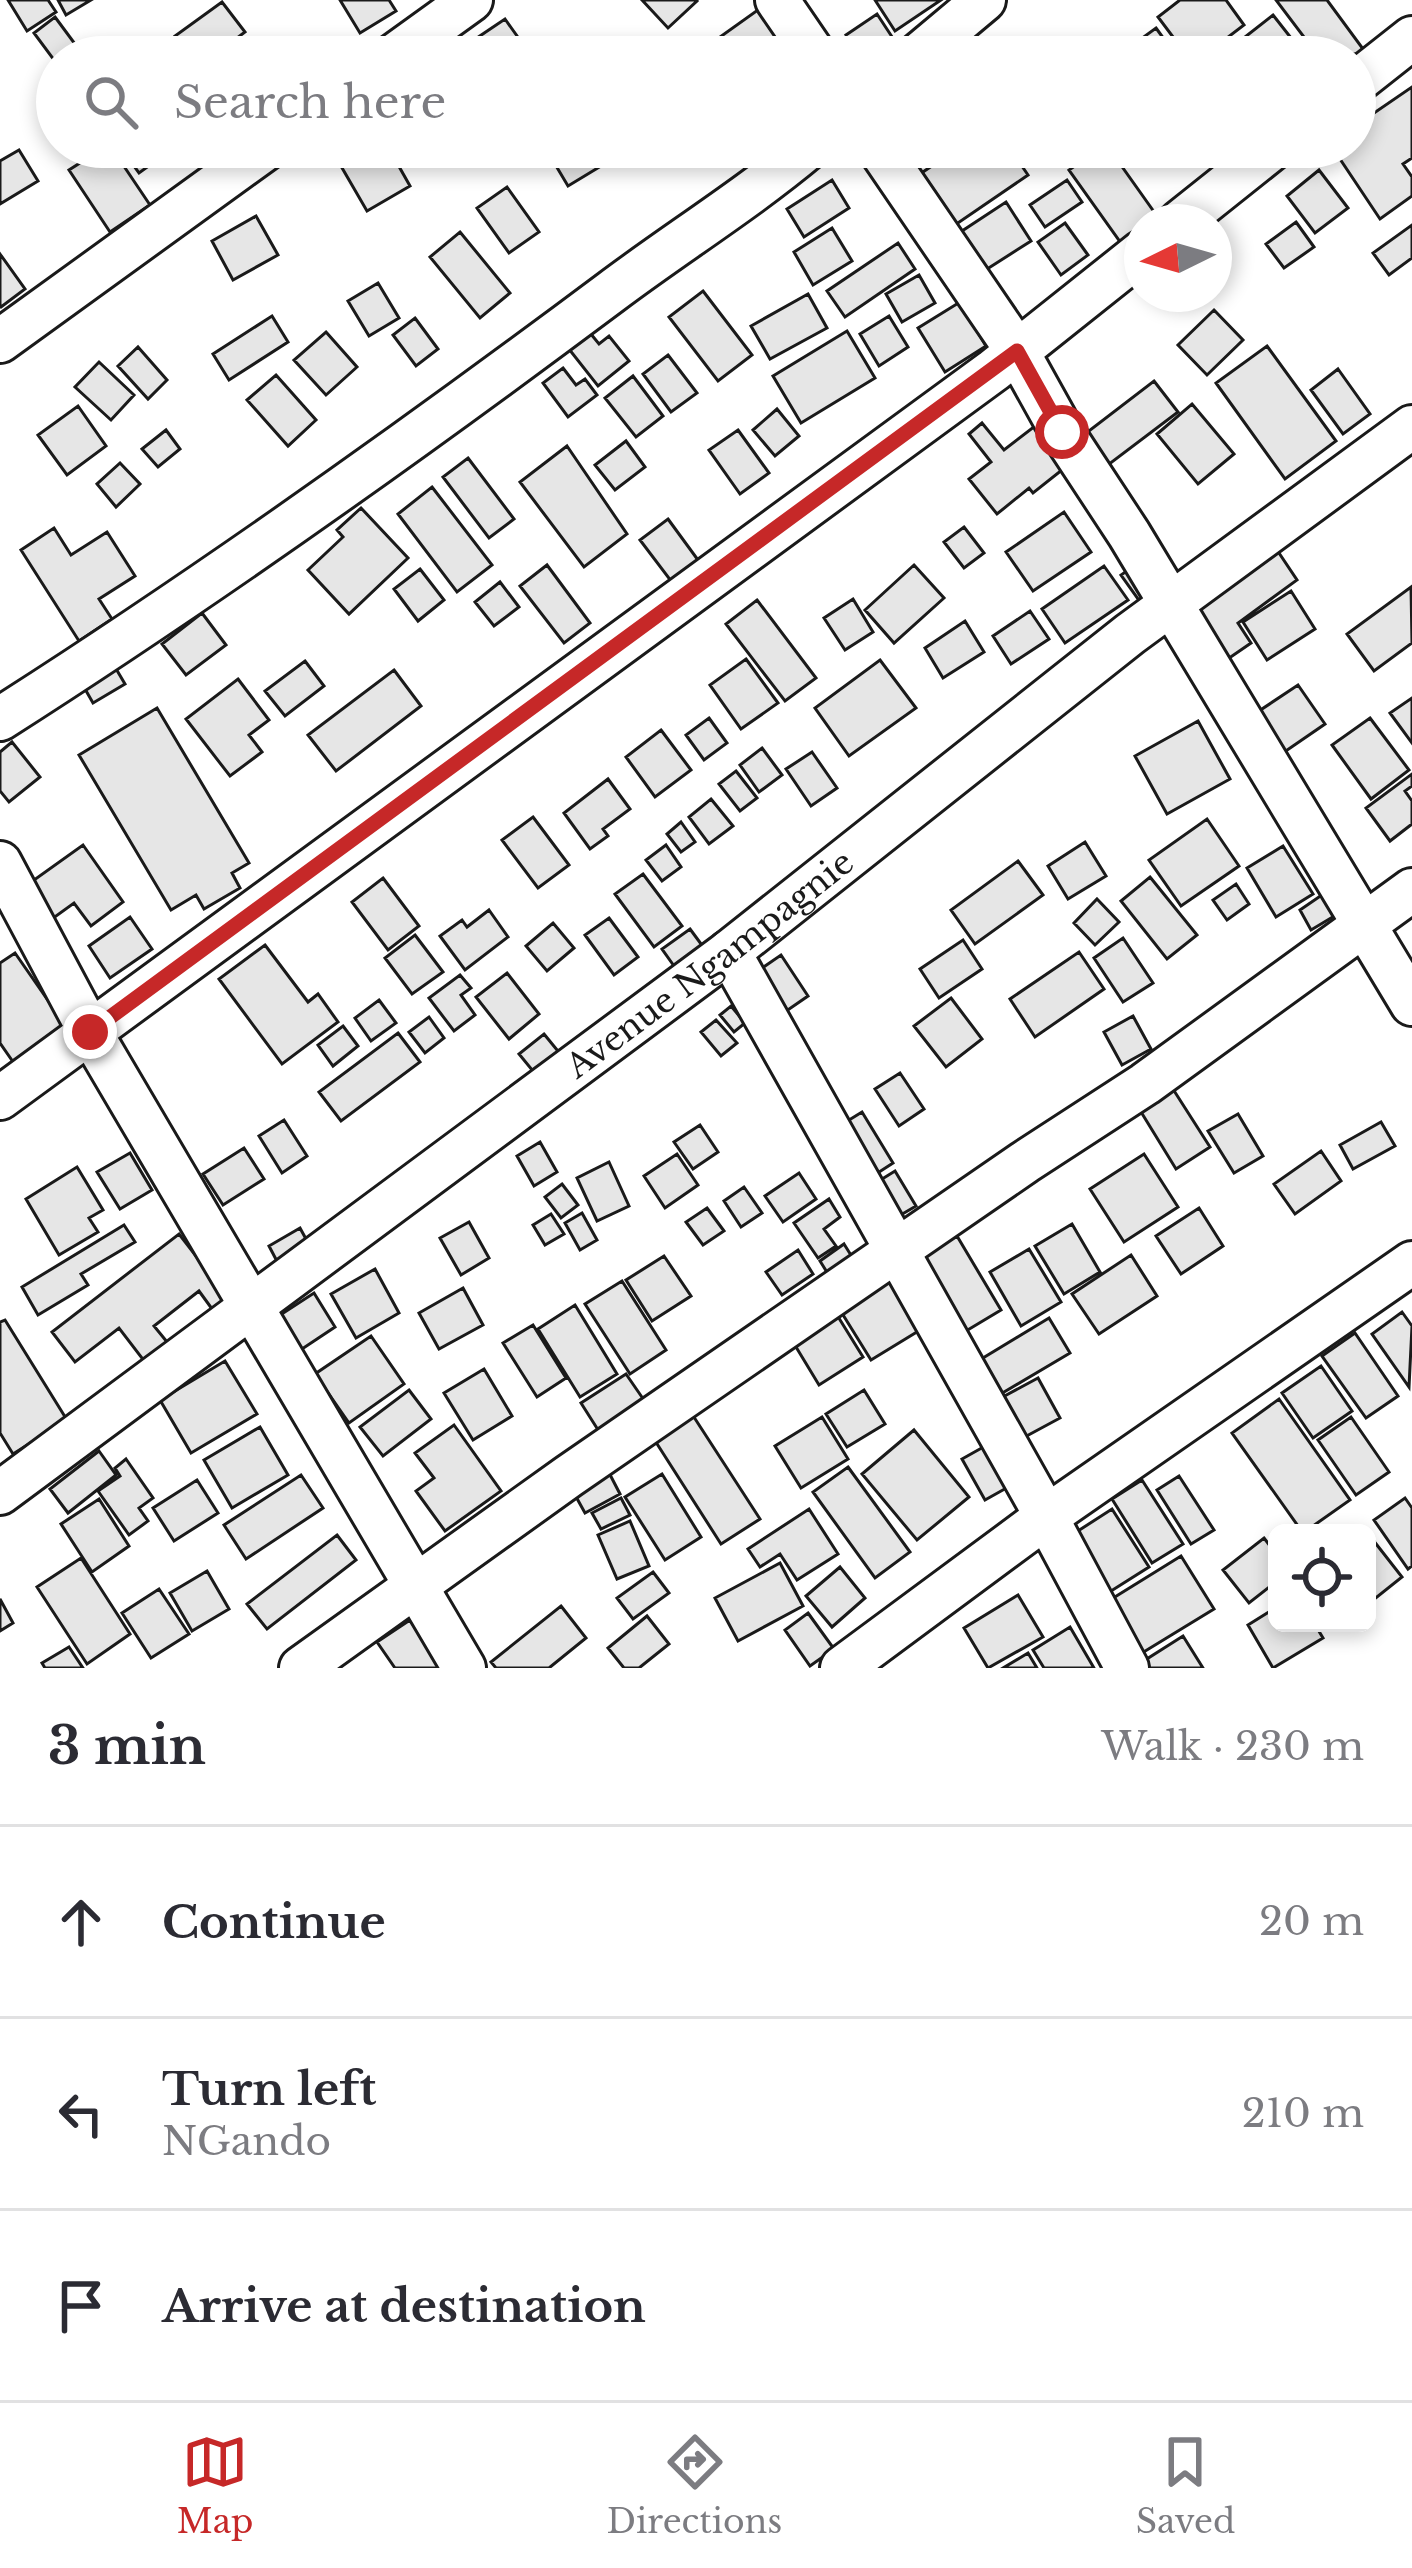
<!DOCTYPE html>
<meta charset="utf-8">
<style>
:root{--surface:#fff;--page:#f2f2f3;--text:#2b2b33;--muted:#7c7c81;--line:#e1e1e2;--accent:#c62828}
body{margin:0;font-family:"Libre Baskerville",serif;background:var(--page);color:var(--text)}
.controls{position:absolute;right:36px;bottom:36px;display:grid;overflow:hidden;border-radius:18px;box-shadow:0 6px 18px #0003}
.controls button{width:108px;height:108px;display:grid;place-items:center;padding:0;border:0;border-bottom:3px solid var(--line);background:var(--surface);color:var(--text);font:60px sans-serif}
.compass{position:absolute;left:1124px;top:204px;width:108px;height:108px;border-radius:50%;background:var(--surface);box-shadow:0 6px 18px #0003;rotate:265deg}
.stop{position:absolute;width:36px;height:36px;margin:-27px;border:9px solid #c62828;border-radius:50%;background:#fff}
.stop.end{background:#c62828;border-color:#fff;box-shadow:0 3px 12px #0008}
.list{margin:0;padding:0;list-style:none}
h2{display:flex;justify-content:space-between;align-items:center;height:156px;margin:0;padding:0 48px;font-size:51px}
h2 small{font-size:39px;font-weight:400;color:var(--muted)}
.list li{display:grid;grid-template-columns:78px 1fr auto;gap:36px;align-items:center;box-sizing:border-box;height:192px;padding:0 48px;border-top:3px solid var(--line)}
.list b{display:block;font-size:45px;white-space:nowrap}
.list p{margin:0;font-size:39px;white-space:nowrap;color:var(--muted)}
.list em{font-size:39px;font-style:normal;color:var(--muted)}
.icon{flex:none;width:66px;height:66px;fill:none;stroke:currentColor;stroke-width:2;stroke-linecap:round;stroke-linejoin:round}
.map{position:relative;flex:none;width:1412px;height:1668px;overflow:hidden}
.search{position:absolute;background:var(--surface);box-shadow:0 6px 18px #0003;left:36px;right:36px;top:36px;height:132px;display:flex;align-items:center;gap:30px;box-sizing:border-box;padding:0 42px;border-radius:66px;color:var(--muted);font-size:45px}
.sheet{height:732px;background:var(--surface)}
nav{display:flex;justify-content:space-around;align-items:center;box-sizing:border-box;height:168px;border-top:3px solid var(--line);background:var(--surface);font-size:33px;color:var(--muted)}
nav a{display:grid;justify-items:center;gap:6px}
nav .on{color:var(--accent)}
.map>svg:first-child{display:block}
</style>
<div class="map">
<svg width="1412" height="1668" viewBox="0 0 1412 1668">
<rect width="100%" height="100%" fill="#fff"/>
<!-- building -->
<path fill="#e6e6e6" stroke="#1a1a1a" stroke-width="3" d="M8,0H48L56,12L27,31Z
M58,0H91L66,15Z
M340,0H389L396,11L360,33Z
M642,0H696L697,1L668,28Z
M875,0H941L895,31Z
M1180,0H1226L1244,25L1202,57H1188L1158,17Z
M1276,0H1327L1366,53L1319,57Z
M222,2L245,32L212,57H191L175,36Z
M762,7L789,47L775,57H692Z
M877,14L900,49L887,57H860L846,35Z
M1273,15L1306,57H1261L1245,37Z
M55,17L75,44L54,60L34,33Z
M505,19L532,57H477L468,44Z
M1156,28L1177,57H1143L1134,44Z
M613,45L618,57H593L592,54Z
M1412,87V158L1403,164L1412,177V196L1380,219L1332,147H1355V126Z
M105,147H111L150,205L110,232L69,170Z
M120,147H175L139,173Z
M346,147H388L410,186L367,211L334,154Z
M560,147H590L601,166L568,186L549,154Z
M640,147H679L649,163Z
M730,147H772L744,167Z
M960,147H1009L1028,175L955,225L920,174Z
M1102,147H1108L1157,216L1142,222V227L1121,243L1069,170Z
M19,150L38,181L0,204V161Z
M1319,170L1348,208L1315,233L1287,196Z
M832,180L849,208L804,237L787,209Z
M1067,180L1082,202L1045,227L1030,205Z
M507,187L539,232L509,253L477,208Z
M1006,202L1031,241L984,271L959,233Z
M256,216L278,255L233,280L212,241Z
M1296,222L1314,247L1284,268L1266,244Z
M1065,223L1088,255L1061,275L1038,242Z
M1412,225V258L1389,275L1373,253Z
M832,228L852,261L813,285L794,252Z
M460,232L510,293L480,318L430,257Z
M898,243L915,269L845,317L827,291Z
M0,254L25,289L1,307L0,306Z
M919,275L935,303L902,322L886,294Z
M378,283L399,318L369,336L348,301Z
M703,291L752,355L718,381L669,317Z
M808,294L827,328L770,359L751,326Z
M960,302L986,346L945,372L918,328Z
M1214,310L1243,340L1207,375L1178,345Z
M272,316L288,342L229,380L213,354Z
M889,316L908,347L879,366L860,334Z
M415,318L438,349L416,366L393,335Z
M586,328L599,344L609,336L629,361L598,386L565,344Z
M847,331L875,378L801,423L773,376Z
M326,332L357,367L326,395L294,360Z
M1267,346L1336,441L1285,479L1216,383Z
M138,347L167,380L148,399L118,366Z
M668,355L697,393L671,412L643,374Z
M99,362L134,395L111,420L75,387Z
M563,368L576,385L585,379L597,395L568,417L543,383Z
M1338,369L1370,414L1343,434L1311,390Z
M276,375L316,420L288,446L247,400Z
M633,376L663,416L636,437L605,398Z
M1154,381L1178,412L1104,468L1081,437Z
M1192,404L1234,454L1198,484L1157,434Z
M78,406L106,446L67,475L38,435Z
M777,409L799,436L775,456L753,430Z
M982,423L1004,450L1035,426L1067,466L1033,493L1029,488L997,514L969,479L991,462L969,434Z
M166,430L180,449L158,467L142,449Z
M738,430L769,473L740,494L709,450Z
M626,441L645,467L615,490L595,465Z
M567,446L627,534L584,567L520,482Z
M468,458L514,519L489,538L443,477Z
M120,463L140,484L116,507L97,484Z
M432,487L492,565L457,592L398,514Z
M361,508L408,558L349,614L308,570L343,537L337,530Z
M1064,512L1091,552L1033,591L1006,552Z
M668,519L698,560L671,581L640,540Z
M964,527L984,553L964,568L944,542Z
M54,528L71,555L107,532L135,576L99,599L112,619L79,641L21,550Z
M1275,547L1297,580L1238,623L1251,643L1222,663L1186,611Z
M1138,563L1158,590L1141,603L1121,575Z
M547,565L590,623L564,643L520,586Z
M914,565L944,598L894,643L865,610Z
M1104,566L1128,600L1065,643L1042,609Z
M420,569L444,600L418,621L394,589Z
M500,582L519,607L494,626L475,602Z
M1411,587L1412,643L1374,671L1347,634Z
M1291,591L1315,629L1267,660L1243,622Z
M853,599L873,632L845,650L824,618Z
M757,600L816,678L785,701L726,624Z
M1030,611L1049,639L1011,664L993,636Z
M202,613L226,645L186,675L162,644Z
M965,621L984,652L943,678L925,648Z
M746,659L778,703L741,729L710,685Z
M880,660L916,708L849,756L815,708Z
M305,661L324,686L285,716L265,691Z
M112,662L125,684L93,703L81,682Z
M394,670L421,706L336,771L308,735Z
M238,679L269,720L249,735L262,752L230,776L186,719Z
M1298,685L1325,724L1280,755L1253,715Z
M1412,698V743L1390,713Z
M157,708L249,863L232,873L240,888L204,909L196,895L171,910L79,755Z
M709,718L727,743L704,760L686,735Z
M1370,718L1409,770L1371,799L1332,745Z
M1198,721L1230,779L1167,814L1135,756Z
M661,730L691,770L655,797L626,757Z
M12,742L40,777L9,802L0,791V752Z
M762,748L782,775L759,792L740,765Z
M812,752L837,788L811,806L786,769Z
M736,771L757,798L740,811L719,784Z
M1412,774V786L1405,791L1412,801V824L1390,841L1366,808Z
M608,779L630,809L603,829L608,836L590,849L564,813Z
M711,799L733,826L709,844L689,817Z
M533,817L569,865L538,888L502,840Z
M1207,819L1239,866L1181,906L1149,860Z
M681,822L695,842L681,852L667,834Z
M1085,842L1106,876L1068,899L1048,866Z
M83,845L123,902L91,926L74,903L52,919L27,885Z
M666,845L681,867L662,881L646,860Z
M1283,846L1313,894L1276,917L1247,868Z
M1018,861L1043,895L975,944L951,910Z
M643,874L682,926L654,947L615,894Z
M1150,877L1197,935L1167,959L1121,901Z
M383,878L419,926L388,950L352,902Z
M1236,884L1249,904L1227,920L1213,900Z
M1332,888L1346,909L1311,930L1300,910Z
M1097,899L1119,922L1095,945L1074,923Z
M489,910L508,937L465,970L440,936L462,920L467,927Z
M130,917L152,949L110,978L89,946Z
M609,918L638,957L614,975L585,935Z
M553,923L574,948L547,971L526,946Z
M690,929L707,952L679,973L662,949Z
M415,935L443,972L412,994L385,958Z
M1123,938L1153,983L1123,1002L1094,958Z
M963,940L982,969L939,998L920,969Z
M265,945L308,1002L318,994L338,1022L282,1064L219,979Z
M1079,952L1104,989L1035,1037L1010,999Z
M15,953L70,1032L18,1069L0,1043V963Z
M781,955L808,996L782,1014L755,973Z
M507,973L539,1014L509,1039L476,997Z
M460,975L471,988L461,995L475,1015L454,1031L429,998Z
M951,998L982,1039L946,1067L914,1026Z
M379,1000L396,1023L371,1041L355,1018Z
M731,1006L745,1023L734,1032L720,1015Z
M1133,1016L1151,1049L1122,1065L1104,1032Z
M429,1017L444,1038L425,1053L409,1032Z
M716,1020L737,1043L721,1056L701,1032Z
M343,1026L358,1046L333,1066L318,1045Z
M398,1033L420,1062L341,1121L319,1092Z
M544,1034L562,1056L537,1076L519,1054Z
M900,1073L924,1109L899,1126L875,1089Z
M1171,1086L1210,1147L1176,1169L1138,1107Z
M862,1112L893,1163L873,1176L841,1125Z
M1238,1114L1263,1156L1234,1173L1208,1131Z
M284,1120L307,1156L282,1173L259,1136Z
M1381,1122L1395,1146L1353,1169L1340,1145Z
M700,1125L718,1152L693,1169L674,1142Z
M540,1142L557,1172L534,1186L517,1156Z
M244,1148L264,1179L223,1205L203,1174Z
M1321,1151L1341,1181L1295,1214L1274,1184Z
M130,1153L152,1190L120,1209L97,1172Z
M677,1154L698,1185L665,1208L644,1176Z
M1144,1154L1178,1207L1124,1242L1090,1189Z
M609,1162L629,1206L597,1221L577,1178Z
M77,1167L103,1210L89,1218L98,1232L59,1255L26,1199Z
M895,1171L916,1206L887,1223L866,1189Z
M799,1173L816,1199L783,1222L765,1196Z
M562,1184L578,1205L561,1218L545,1197Z
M744,1187L762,1213L741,1227L724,1201Z
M829,1199L840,1217L824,1229L836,1246L818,1258L794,1223Z
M707,1208L724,1231L703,1245L686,1222Z
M1199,1208L1223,1246L1181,1274L1156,1236Z
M582,1213L597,1240L580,1250L565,1223Z
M551,1214L564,1234L545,1245L533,1225Z
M469,1222L489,1258L461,1275L440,1238Z
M1072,1224L1100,1272L1064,1294L1035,1246Z
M124,1225L135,1242L81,1274L88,1285L38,1315L22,1287Z
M300,1228L312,1250L280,1267L269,1246Z
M179,1234L230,1300L215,1313L199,1291L154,1326L172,1348L148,1366L119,1328L75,1362L52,1332Z
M957,1236L1001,1310L956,1337L912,1262Z
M844,1244L854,1260L830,1277L820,1261Z
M1029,1249L1061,1302L1021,1326L990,1272Z
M798,1250L813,1274L782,1295L766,1272Z
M1131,1255L1157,1296L1099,1334L1072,1294Z
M664,1256L691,1296L652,1321L626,1280Z
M375,1269L399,1313L356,1338L331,1294Z
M894,1277L925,1327L871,1360L840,1310Z
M622,1281L666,1350L630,1374L585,1304Z
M463,1288L483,1325L439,1349L419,1313Z
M314,1293L335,1327L293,1355L271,1321Z
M575,1305L617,1374L580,1397L538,1329Z
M1402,1312L1412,1326L1409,1387L1372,1334Z
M837,1315L863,1357L819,1385L793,1342Z
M1049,1318L1070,1353L999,1395L978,1361Z
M5,1320L67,1420L13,1454L0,1433V1322Z
M533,1325L566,1378L537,1397L503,1343Z
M1355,1333L1398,1396L1366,1418L1322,1356Z
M371,1336L404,1384L349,1423L315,1374Z
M225,1361L257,1414L191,1453L160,1400Z
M1321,1366L1352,1411L1313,1438L1282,1393Z
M484,1369L512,1416L473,1440L444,1393Z
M626,1374L646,1403L600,1433L581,1403Z
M1038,1378L1060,1418L1021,1439L999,1399Z
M409,1390L431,1419L383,1456L360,1427Z
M864,1390L885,1424L847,1447L826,1414Z
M1279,1399L1350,1500L1303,1533L1232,1433Z
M690,1411L760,1519L721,1544L652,1436Z
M822,1417L848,1459L801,1488L775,1446Z
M1351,1417L1389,1472L1356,1495L1318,1440Z
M454,1425L501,1491L445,1531L416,1491L434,1478L415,1453Z
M260,1427L288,1475L232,1508L204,1460Z
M914,1430L969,1497L917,1540L862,1474Z
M987,1445L1010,1486L985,1500L962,1459Z
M99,1451L116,1475L68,1513L50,1489Z
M126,1459L153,1498L139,1508L148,1521L129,1535L98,1491L120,1476L115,1468Z
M605,1465L620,1494L585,1513L569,1484Z
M848,1467L910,1552L875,1578L813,1492Z
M662,1474L701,1537L665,1560L625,1497Z
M301,1475L323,1508L246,1559L224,1525Z
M1179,1476L1214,1530L1191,1544L1157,1490Z
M197,1480L218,1513L174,1541L153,1508Z
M1142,1480L1183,1544L1152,1563L1112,1499Z
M621,1498L630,1515L601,1529L592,1513Z
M1405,1498L1412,1508V1566L1408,1569L1374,1520Z
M99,1499L129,1546L92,1572L61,1524Z
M809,1509L838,1554L797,1580L780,1554L760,1567L748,1549Z
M1112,1509L1149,1567L1100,1598L1064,1540Z
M630,1521L649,1566L617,1579L598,1535Z
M1366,1531L1402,1577L1367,1605V1533H1363Z
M337,1535L356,1560L267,1629L247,1604Z
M1264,1538L1277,1555V1581L1249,1603L1223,1570Z
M1181,1556L1214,1609L1142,1653L1110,1600Z
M81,1558L130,1634L87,1664L37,1587Z
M780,1563L803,1606L738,1641L715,1598Z
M840,1567L865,1598L832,1627L806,1596Z
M207,1571L229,1609L192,1631L170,1593Z
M653,1572L669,1593L633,1619L617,1598Z
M159,1589L189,1634L151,1658L122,1613Z
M1018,1595L1043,1637L988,1668L964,1628Z
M0,1599L13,1623L0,1631Z
M561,1606L586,1638L549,1668H496L491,1662Z
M1277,1607V1623H1314L1323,1638L1273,1668L1248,1625Z
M808,1613L834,1649L810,1666L785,1630Z
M647,1616L669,1644L639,1668H624L608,1648Z
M410,1620L441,1668H395L377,1642Z
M1070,1627L1094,1668H1044L1033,1650Z
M1183,1636L1203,1668H1142L1139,1664Z
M69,1647L83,1668H45L42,1663Z
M1028,1653L1037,1668H1003Z"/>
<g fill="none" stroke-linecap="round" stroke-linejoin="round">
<!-- minor casing -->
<g stroke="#1a1a1a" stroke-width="48">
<g id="minor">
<path d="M777,0L816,57"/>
<path d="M392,57L471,0"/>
<path d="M916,57L984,0"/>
<path d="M1355,83L1412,38"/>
<path d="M878,147L1017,351L1062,432L1129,534L1412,1004"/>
<path d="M1180,222L1274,147"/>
<path d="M0,341L268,147"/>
<path d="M0,719C210,585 412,441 611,292C676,243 746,200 809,147"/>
<path d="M0,863L90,1032L464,1668"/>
<path d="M729,952L1036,1498L1127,1668"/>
<path d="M0,1098L994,370L1142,252"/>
<path id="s1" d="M0,1493L729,952L1130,634L1412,427"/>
<path d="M301,1668L569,1476L1025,1162L1145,1084L1412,890"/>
<path d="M842,1668L1046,1517L1412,1263"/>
</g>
</g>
<!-- minor -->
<use href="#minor" stroke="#fff" stroke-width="42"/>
</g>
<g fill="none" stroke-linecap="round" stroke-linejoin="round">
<!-- route -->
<path stroke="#c62828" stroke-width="15" d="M90,1032L1017,351L1062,432"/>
</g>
<g text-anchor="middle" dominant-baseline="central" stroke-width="9" stroke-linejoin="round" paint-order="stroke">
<!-- street labels -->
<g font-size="33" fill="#1a1a1a" stroke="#fff">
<text stroke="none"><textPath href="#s1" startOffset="885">Avenue Ngampagnie</textPath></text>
</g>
</g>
</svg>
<div class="controls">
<button><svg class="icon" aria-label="locate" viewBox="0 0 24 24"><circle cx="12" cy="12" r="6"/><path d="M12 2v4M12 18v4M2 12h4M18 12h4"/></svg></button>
</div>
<svg class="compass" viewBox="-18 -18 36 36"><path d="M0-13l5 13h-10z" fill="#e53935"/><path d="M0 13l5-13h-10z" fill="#7c7c81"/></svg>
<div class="stop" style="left:1062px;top:432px"></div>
<div class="stop end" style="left:90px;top:1032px"></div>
<div class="search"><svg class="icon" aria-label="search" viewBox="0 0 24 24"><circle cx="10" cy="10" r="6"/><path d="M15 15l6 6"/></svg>Search here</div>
</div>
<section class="sheet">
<h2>3 min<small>Walk · 230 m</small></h2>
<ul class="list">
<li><svg class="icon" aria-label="ahead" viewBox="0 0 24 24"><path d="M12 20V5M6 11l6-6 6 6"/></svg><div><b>Continue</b></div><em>20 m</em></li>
<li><svg class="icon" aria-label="left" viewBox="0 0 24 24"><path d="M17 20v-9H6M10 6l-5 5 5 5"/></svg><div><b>Turn left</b><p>NGando</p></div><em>210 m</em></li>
<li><svg class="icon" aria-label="arrive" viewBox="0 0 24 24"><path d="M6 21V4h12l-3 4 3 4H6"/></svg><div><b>Arrive at destination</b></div></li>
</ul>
</section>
<nav>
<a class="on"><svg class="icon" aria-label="map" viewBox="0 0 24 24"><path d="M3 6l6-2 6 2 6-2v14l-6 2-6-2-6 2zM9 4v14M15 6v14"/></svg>Map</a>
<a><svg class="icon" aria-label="directions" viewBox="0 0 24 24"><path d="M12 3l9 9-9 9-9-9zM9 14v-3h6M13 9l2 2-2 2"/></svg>Directions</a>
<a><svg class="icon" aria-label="saved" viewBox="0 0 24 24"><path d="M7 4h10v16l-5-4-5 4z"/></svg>Saved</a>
</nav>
